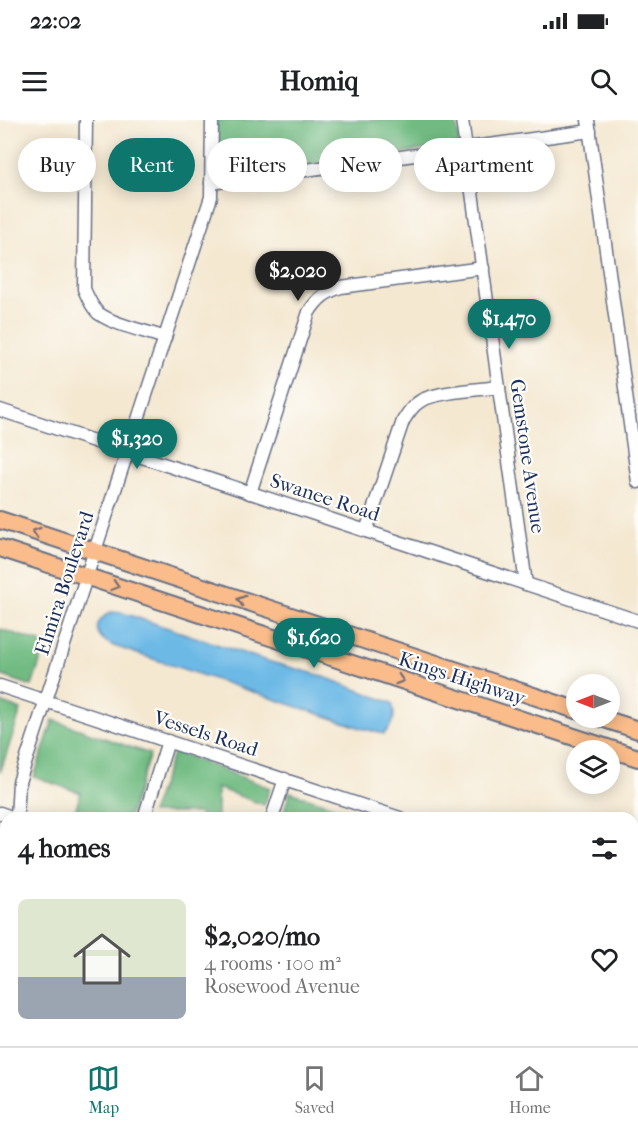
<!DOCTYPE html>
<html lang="en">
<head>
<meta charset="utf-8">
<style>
  body { margin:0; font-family:"IM FELL French Canon",serif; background:#f2f2f2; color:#202124; height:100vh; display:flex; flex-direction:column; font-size:22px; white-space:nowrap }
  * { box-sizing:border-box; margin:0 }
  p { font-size:20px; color:#757577 }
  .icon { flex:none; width:33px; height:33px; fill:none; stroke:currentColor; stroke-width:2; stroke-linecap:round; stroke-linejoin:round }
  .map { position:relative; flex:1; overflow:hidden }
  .side { position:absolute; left:0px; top:692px; width:639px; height:236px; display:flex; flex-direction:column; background:#fff; border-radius:18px 18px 0 0; box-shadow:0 3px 15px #0003 }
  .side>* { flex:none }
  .guide { position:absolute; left:18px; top:18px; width:603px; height:54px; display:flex; gap:12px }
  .needle { width:39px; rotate:270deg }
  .buttons { position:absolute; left:566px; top:554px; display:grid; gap:12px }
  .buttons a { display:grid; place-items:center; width:54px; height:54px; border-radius:50%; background:#fff; box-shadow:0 3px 15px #0003; font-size:30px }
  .price { position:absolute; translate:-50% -51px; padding:0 14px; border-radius:21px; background:#0f766e; color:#fff; font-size:20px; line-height:39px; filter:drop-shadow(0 2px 3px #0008) }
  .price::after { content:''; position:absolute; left:50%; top:36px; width:18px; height:14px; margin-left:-9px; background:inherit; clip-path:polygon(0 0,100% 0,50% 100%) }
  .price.on { background:#222; color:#fff }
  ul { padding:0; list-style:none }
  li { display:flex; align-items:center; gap:18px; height:150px; padding:0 18px }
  li span { display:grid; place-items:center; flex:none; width:168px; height:120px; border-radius:9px; color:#555 }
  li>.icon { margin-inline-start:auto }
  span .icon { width:72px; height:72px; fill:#fffc; stroke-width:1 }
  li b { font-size:26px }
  h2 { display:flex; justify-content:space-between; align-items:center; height:72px; padding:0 18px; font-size:26px }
  .chip { padding:0 21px; border-radius:27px; background:#fff; box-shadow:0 3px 15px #0003; font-size:21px; line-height:54px }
  .chip.on { background:#0f766e; color:#fff }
  .status { display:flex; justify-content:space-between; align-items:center; height:42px; padding:0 30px; background:#fff; direction:ltr }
  .status svg { height:16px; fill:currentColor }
  header { display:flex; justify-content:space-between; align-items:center; height:78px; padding:0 18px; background:#fff; font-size:27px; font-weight:700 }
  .tabs { display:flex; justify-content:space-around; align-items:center; height:84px; border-top:2px solid #e0e0e0; background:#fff; font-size:16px; color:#757577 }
  .tabs a { display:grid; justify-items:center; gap:3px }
  .tabs .on { color:#0f766e }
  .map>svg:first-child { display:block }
  .forest { fill:#71bb82; stroke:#467570; stroke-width:1.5 }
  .water { fill:#6cb9e6; stroke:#4474a2; stroke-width:1.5 }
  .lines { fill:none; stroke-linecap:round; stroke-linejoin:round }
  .minor-casing { stroke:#677086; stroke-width:15 }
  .major-casing { stroke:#677086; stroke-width:20 }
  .minor { stroke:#fff; stroke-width:12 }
  .major { stroke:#f9bc8a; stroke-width:16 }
  .oneway { stroke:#7f6e72 }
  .labels { text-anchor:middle; stroke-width:4.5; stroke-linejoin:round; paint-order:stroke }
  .street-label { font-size:20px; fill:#1b2f5e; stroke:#fdfcf7 }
</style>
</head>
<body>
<div class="status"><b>22:02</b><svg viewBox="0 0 49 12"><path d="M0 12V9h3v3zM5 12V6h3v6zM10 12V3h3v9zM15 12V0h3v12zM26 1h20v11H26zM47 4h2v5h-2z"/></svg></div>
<header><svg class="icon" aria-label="menu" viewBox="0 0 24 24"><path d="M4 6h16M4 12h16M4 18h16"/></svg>Homiq<svg class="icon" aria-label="search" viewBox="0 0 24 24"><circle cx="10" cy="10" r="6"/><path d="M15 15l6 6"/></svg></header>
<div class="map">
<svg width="638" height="926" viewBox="0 0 638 926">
  <rect width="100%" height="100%" fill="#fdfcf7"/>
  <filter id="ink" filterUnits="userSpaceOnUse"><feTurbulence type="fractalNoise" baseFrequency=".0167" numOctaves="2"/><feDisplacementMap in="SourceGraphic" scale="12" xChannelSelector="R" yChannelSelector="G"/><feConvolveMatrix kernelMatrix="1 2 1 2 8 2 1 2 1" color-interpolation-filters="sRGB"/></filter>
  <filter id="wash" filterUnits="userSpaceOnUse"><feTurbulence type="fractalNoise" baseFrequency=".008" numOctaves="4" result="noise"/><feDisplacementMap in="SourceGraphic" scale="24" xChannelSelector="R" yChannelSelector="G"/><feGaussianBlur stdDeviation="1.35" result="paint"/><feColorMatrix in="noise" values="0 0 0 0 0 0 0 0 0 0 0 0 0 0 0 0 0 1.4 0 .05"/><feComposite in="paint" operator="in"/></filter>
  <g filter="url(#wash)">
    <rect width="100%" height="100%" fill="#f4e8d1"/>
    <!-- forest -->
    <g class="forest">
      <polygon points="216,0 456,0 460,25 215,58"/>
      <polygon points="0,509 46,524 32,566 0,555"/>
      <polygon points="0,582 21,590 0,653"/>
      <polygon points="53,600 150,634 129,697 73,697 81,673 34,657"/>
      <polygon points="174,631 270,668 264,685 217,668 217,697 200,697 200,693 151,693"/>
      <polygon points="290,672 366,697 282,697"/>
      <polygon points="633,832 635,844 638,844 638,926 632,926 631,921 633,921"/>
      <polygon points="27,921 129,921 129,926 80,926 79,922"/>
      <rect x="149" y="921" width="107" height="5"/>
      <polygon points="274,921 458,921 459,926 274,926"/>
      <polygon points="479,921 576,921 576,926 480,926"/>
    </g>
    <!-- water -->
    <path class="water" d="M111,492L123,493L267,541L319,555L392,583C396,597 394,603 384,614L361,608L114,526C94,517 91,503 111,492Z"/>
  </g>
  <g filter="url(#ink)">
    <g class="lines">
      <defs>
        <g id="minor">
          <path d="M86,0L84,169C88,178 91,186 98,193C114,205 146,211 165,218"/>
          <polyline points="462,0 526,464"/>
          <polyline points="588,0 638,362"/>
          <polyline points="211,63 590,11"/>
          <polyline points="0,290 638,501"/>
          <path d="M250,373L309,192C318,178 326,172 341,167L483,148"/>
          <path d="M366,411L403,301C408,293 413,285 422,280C442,271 476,270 499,267"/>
          <polyline points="0,566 400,698"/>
          <polyline points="0,693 14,698"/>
          <polyline points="17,698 19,662 211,77 212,0"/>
          <polyline points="144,698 168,621"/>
          <polyline points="272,698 285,659"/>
          <polyline points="633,774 638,776"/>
          <polyline points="0,820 6,822"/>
          <polyline points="468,921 469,926"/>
          <polyline points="590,921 590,926"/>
          <polyline points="15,926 15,921"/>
          <polyline points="142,926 142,921"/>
          <polyline points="263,926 263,921"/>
        </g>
        <g id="major">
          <polyline points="0,400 576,590"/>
          <polyline points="0,428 638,638"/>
          <polyline points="598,597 638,610"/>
        </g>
      </defs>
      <!-- minor casing -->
      <use href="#minor" class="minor-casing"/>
      <!-- major casing -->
      <use href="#major" class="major-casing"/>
      <!-- minor -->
      <use href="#minor" class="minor"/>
      <!-- major -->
      <use href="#major" class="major"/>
    </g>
    <!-- one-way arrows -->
    <defs><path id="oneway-chevron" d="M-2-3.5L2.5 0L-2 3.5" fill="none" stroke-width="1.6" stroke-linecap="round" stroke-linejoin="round" transform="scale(1.5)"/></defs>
    <g class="oneway">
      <use href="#oneway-chevron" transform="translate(36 412) rotate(-162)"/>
      <use href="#oneway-chevron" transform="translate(115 466) rotate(18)"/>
      <use href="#oneway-chevron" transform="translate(241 480) rotate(-162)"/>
      <use href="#oneway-chevron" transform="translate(400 560) rotate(18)"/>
    </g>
  </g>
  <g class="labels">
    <!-- street labels -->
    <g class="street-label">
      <text transform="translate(528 336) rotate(82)" y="7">Gemstone Avenue</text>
      <text transform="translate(325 377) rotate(18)" y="7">Swanee Road</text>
      <text transform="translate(64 463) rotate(-72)" y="7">Elmira Boulevard</text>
      <text transform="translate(462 558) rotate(18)" y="7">Kings Highway</text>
      <text transform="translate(206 613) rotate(18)" y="7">Vessels Road</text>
    </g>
  </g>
</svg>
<div class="buttons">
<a><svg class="needle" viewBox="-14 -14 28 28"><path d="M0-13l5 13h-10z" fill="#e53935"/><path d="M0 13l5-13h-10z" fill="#757577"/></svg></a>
<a><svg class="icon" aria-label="layers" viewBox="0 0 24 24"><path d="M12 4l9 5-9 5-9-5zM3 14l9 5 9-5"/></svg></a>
</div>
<b class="price on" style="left:298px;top:182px">$2,020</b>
<b class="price" style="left:509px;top:230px">$1,470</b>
<b class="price" style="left:137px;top:350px">$1,320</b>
<b class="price" style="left:314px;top:549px">$1,620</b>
<div class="guide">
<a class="chip">Buy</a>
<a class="chip on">Rent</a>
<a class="chip">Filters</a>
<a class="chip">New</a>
<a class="chip">Apartment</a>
</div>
<section class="side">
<h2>4 homes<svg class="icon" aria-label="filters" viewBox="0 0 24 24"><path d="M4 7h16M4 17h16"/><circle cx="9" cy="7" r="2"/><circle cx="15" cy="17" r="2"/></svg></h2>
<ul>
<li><span style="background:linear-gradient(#dfe7d0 65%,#9aa5b1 0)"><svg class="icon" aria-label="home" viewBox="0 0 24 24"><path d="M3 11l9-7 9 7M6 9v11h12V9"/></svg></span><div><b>$2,020/mo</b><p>4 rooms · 100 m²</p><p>Rosewood Avenue</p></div><svg class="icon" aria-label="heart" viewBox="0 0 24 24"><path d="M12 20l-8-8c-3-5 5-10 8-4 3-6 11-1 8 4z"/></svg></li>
</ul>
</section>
</div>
<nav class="tabs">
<a class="on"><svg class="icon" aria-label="map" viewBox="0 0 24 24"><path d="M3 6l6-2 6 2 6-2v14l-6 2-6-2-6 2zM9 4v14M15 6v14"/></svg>Map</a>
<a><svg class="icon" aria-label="saved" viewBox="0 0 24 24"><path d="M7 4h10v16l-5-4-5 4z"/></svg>Saved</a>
<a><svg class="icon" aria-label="home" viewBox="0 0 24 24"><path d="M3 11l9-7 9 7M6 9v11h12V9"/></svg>Home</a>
</nav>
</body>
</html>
